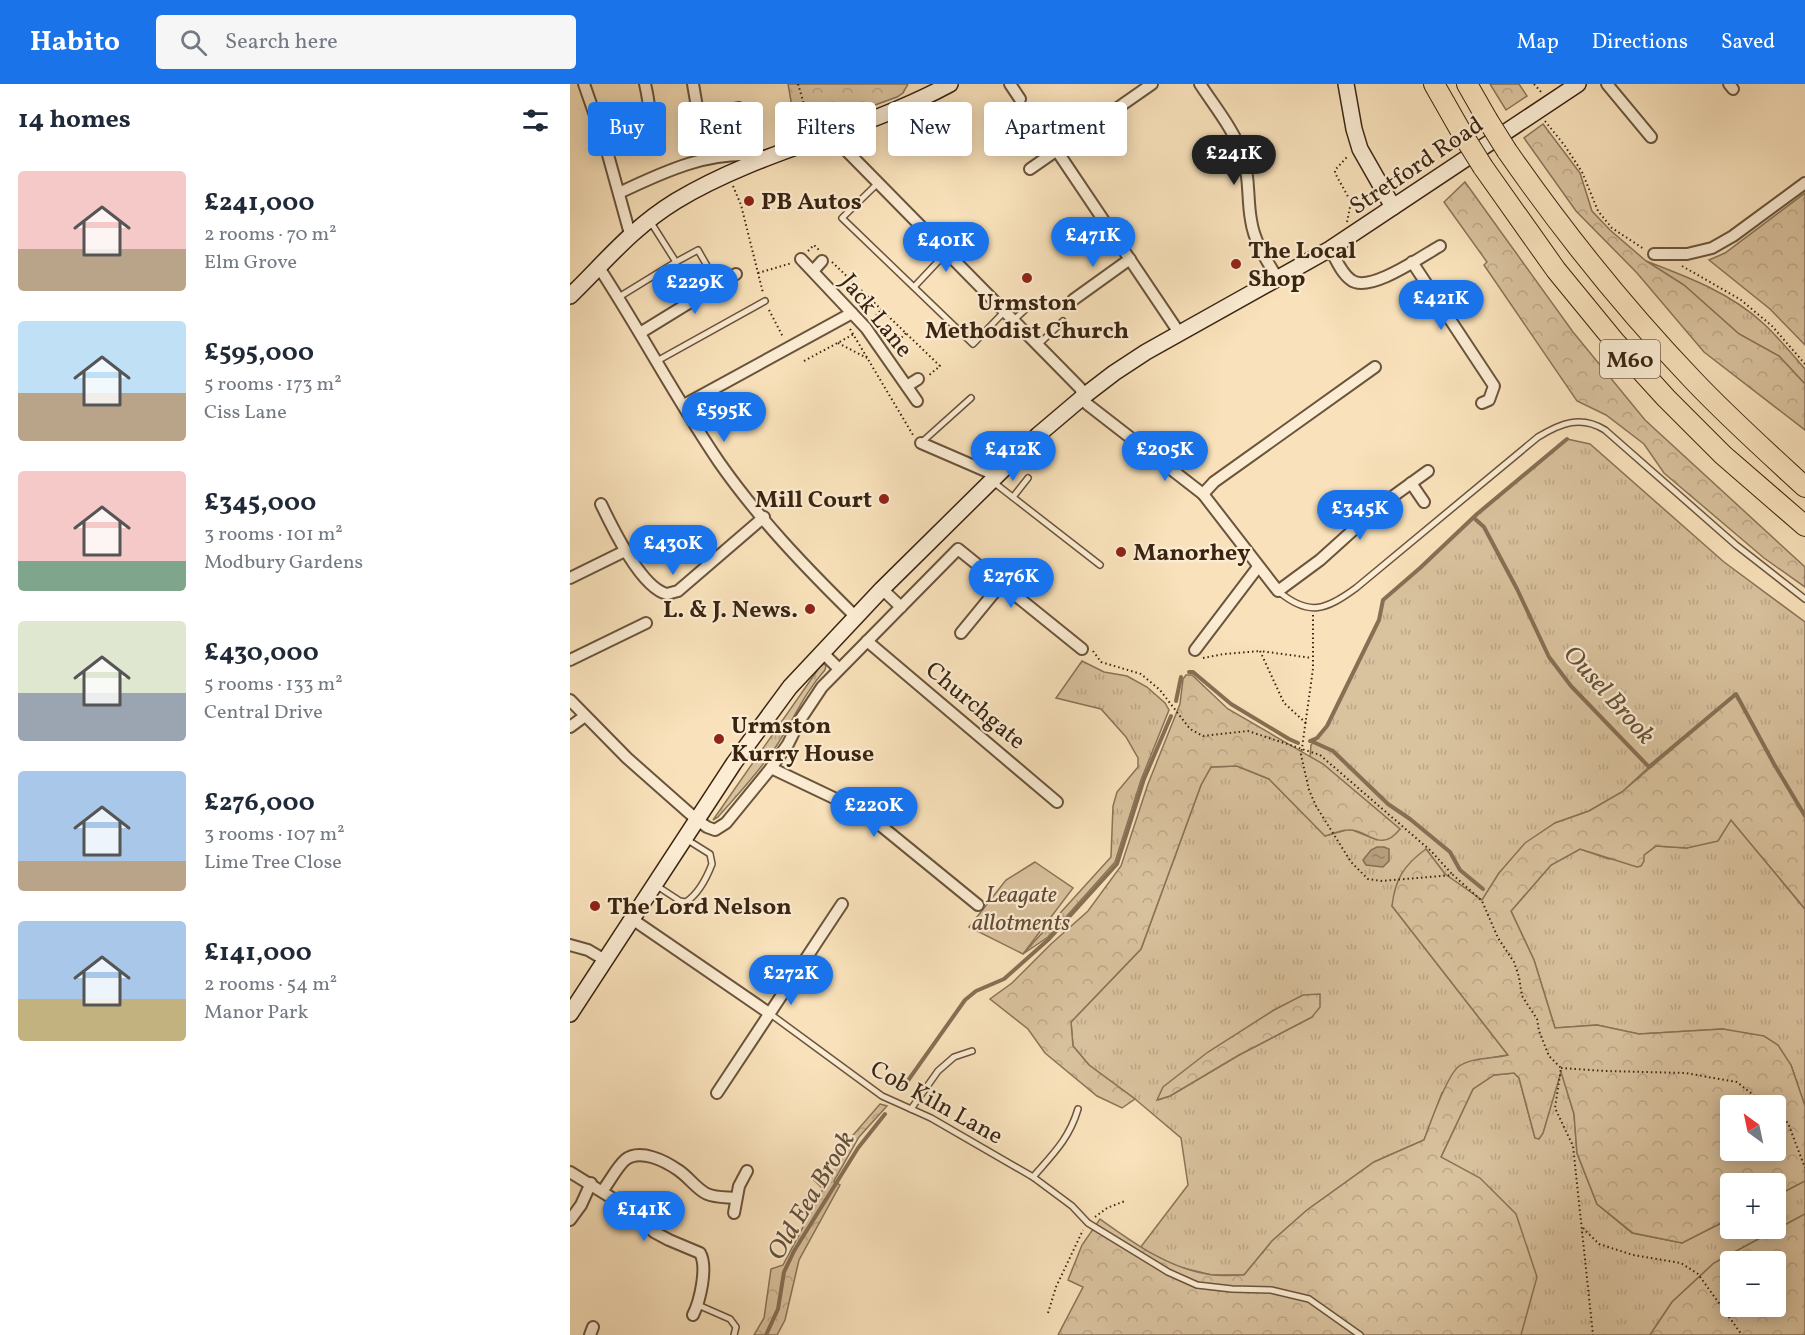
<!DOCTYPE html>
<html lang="en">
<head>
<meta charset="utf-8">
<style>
  body { margin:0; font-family:Vollkorn,serif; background:#f6f6f7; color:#1f2937; height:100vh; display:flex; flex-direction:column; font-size:22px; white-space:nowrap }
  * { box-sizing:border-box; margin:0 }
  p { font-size:20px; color:#747a83 }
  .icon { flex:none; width:33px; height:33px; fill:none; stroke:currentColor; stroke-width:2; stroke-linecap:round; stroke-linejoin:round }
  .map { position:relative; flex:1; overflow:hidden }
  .panel { display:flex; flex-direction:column; background:#fff; width:570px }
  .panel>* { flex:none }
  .top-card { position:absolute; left:18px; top:18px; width:570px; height:54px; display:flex; gap:12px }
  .needle { width:39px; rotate:327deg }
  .fabs { position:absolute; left:1150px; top:1011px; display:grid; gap:12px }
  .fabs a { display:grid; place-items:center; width:66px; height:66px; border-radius:6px; background:#fff; box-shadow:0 3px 15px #0003; font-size:30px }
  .price { position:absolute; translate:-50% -51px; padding:0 14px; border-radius:21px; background:#1a73e8; color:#fff; font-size:20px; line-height:39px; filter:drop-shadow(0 2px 3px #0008) }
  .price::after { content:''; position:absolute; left:50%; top:36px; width:18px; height:14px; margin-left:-9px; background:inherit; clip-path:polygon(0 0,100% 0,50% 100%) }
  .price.on { background:#222; color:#fff }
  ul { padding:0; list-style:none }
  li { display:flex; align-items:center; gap:18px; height:150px; padding:0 18px }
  li span { display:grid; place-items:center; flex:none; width:168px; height:120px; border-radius:6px; color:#555 }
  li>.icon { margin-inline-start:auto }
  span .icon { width:72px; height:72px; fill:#fffc; stroke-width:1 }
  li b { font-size:26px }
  h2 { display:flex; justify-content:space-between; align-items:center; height:72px; padding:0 18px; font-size:26px }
  .chip { padding:0 21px; border-radius:6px; background:#fff; box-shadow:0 3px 15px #0003; font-size:21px; line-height:54px }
  .chip.on { background:#1a73e8; color:#fff }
  header { display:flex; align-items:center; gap:36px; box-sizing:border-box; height:84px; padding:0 30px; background:#1a73e8; color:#fff }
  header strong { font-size:28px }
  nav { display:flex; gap:33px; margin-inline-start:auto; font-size:21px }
  .search { width:420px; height:54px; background:#f6f6f7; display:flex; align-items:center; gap:15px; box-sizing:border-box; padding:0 21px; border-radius:6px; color:#747a83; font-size:22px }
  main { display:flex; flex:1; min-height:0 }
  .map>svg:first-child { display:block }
  .grass { fill:url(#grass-tufts); stroke:#8a7358; stroke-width:1.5; fill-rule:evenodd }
  .forest { fill:url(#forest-crowns); stroke:#8a7358; stroke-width:1.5; fill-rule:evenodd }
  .garden { fill:#d9c29e; stroke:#8a7358; stroke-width:1.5 }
  .water { fill:url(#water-ripples); stroke:#866f54; stroke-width:1.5 }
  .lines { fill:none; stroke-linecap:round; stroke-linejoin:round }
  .stream { stroke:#866f54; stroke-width:4 }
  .lane-casing { stroke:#6a543c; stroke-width:8 }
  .street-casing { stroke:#6a543c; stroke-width:14 }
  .secondary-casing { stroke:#3a2411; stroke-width:18 }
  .highway-casing { stroke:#3a2411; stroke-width:22 }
  .path { stroke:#3a2411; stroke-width:2; stroke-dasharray:1.5 3; stroke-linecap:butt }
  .lane { stroke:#fbecd3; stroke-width:5 }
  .street { stroke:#fbecd3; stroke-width:10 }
  .secondary { stroke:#fbecd3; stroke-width:15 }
  .highway { stroke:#f9e2bb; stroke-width:20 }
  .highway-bridge-casing { stroke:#3a2411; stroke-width:22; stroke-linecap:butt }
  .highway-bridge { stroke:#f9e2bb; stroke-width:20 }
  .poi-dot { fill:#8f2418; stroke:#fbecd3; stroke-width:2 }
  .labels { text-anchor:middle; stroke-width:4.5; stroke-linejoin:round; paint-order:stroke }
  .shield { fill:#fbecd3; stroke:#74604b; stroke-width:1.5 }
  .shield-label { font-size:22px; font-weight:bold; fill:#3a2411 }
  .street-label { font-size:24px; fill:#3a2411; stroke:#fbecd3 }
  .poi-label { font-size:24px; font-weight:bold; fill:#3a2411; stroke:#fbecd3; text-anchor:start }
  .park-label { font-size:24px; font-style:italic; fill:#624c34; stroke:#fbecd3 }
  .water-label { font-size:26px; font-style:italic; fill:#665038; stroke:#fbecd3 }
</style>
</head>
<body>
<header>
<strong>Habito</strong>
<div class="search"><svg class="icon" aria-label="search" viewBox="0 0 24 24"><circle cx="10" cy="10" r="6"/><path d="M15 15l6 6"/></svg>Search here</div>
<nav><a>Map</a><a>Directions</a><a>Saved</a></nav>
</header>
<main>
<section class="panel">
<h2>14 homes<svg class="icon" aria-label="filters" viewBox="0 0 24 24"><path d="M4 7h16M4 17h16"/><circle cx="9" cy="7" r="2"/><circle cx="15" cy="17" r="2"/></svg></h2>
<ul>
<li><span style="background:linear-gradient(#f6c9c9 65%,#b9a48a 0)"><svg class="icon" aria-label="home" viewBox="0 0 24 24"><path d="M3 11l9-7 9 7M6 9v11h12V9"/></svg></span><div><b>£241,000</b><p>2 rooms · 70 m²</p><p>Elm Grove</p></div></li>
<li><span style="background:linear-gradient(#bfe0f5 60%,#b9a48a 0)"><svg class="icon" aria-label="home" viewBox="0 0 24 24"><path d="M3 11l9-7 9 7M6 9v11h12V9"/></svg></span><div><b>£595,000</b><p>5 rooms · 173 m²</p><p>Ciss Lane</p></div></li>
<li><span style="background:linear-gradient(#f6c9c9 75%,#7fa58c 0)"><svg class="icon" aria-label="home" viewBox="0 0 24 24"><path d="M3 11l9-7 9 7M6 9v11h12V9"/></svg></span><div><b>£345,000</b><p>3 rooms · 101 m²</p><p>Modbury Gardens</p></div></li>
<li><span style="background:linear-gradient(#dfe7d0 60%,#9aa5b1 0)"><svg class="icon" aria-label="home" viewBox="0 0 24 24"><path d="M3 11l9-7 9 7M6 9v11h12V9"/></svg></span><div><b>£430,000</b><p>5 rooms · 133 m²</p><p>Central Drive</p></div></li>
<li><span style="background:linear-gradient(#a9c7e8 75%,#b9a48a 0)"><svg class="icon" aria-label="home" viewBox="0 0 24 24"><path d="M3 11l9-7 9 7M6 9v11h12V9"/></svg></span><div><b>£276,000</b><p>3 rooms · 107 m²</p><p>Lime Tree Close</p></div></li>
<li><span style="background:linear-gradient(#a9c7e8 65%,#c2b280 0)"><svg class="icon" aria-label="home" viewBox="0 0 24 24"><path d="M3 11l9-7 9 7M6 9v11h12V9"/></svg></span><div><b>£141,000</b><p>2 rooms · 54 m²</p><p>Manor Park</p></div></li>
</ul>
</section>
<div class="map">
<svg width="1235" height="1251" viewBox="0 0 1235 1251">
  <defs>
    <pattern id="grass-tufts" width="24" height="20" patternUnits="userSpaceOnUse" patternTransform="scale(1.5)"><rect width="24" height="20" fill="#d9c29e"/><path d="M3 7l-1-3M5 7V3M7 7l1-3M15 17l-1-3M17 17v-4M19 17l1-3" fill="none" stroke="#bba787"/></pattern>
    <pattern id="forest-crowns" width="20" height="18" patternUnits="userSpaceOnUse" patternTransform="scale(1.5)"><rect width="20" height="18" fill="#d9c29e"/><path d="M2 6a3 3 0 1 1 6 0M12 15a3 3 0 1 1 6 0" fill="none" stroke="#bba787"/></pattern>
    <pattern id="water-ripples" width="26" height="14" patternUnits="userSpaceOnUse" patternTransform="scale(1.5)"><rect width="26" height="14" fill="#b8a181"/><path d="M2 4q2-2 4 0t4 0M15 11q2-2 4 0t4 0" fill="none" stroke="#978368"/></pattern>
  </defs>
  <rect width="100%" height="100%" fill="#f9e2bb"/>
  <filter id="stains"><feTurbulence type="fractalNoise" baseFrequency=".00333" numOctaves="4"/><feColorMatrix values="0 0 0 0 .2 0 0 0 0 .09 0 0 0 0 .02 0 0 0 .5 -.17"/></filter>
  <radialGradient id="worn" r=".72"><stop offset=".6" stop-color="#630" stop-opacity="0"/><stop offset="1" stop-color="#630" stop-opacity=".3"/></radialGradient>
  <!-- grass -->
  <g class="grass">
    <path d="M1076,177C1118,193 1161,209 1194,240C1209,254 1222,270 1235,285V300L1209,272L1169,250L1114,201Z"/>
    <path d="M997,355L1020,360L1154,478L1235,538V732L1204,680L1079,683L1052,708L1019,727L985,739L929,789L912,817L875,790L856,765L822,822L938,971L908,976L872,1009L854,1056L804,1078L737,1126L702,1157L674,1191H642L605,1182L570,1164L618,1101L611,1054L565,1015L519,981L503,962L501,938L571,865L631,701L641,683L667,682L699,695L755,752L780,745L807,756L830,745L753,680L740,673L741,661L757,642L809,536L813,516L850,484L907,430ZM704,926L742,933L669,971L600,1012L588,1016L672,947Z"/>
    <polygon points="512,577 534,588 557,592 577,603 595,619 599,626 571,696 545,778 478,853 453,870 541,773 543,722 547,708 568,683 568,674 556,653 531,625 486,614"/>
    <path d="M254,580L256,582L255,586C234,609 224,635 207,661C190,687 169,709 148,733L143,736L249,584Z"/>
    <polygon points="1161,736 1235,825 1235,1022 1221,981 1153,945 1069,950 1027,941 985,944 964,876 941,827 981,781 1010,765 1039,775 1074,771 1086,762 1117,764"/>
    <polygon points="991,986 1004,1030 1007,1069 1027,1120 1062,1149 1112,1159 1161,1134 1161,1144 1206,1144 1206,1112 1235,1097 1235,1130 1144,1179 1102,1218 1080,1251 950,1251 871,1073 903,1005 924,991 944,989 949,994 965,1054 969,1055 973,1049"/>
  </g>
  <!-- forest -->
  <g class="forest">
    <polygon points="218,0 338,0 333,9 327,13 225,50 219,25 222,23"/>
    <polygon points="920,0 949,0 957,12 936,26"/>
    <polygon points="973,40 1010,89 1022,127 1040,146 1076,177 1114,201 1169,250 1209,272 1235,300 1235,346 1134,268 1067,189 1006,127 954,54"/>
    <polygon points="895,98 1003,248 1075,336 1235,483 1235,503 1194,474 1094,389 1074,360 1036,331 1007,317 914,181 917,178 874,118"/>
    <polygon points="1235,109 1235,261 1200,225 1139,176 1155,169"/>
    <path d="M616,591H622L658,625L753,680L830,745C810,771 797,744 778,746C771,746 762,750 755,752L699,695L667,682L641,683L631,701L571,865L501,938L503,962L519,981L565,1015L552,1024L527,1012L475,969L458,945L420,915L442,899L481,860L518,827L551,782L578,700L610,620L613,595Z"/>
    <path d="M1166,610L1204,680L1235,732V825L1161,736L1148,757L1117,764L1086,762L1074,771V777L1071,782L1067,783L1010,765L981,781L941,827L964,876L985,944L1027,941L1069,950L1153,945L1194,952L1208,961L1221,981L1235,1022V1097L1206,1112V1100H1161V1134L1112,1159L1063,1149L1027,1120L1007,1069L1004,1030L991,988L973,1049L969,1055L965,1054L949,994L944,989L924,991L903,1005L871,1073L910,1094L946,1130L967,1193L951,1251H488L513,1203L498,1196L512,1161L530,1135C565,1160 599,1185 642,1191C652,1192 664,1191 674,1191L702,1157L737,1126L804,1078L854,1056C860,1040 876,993 888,983C901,973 923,975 938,971L822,822C825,795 834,781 856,765L875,790L912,816L929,789L955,759L985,739L1019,727L1052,708ZM1161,1022H1206V1066H1161Z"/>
    <polygon points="750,910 750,923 742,933 669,971 600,1012 587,1016 593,1003 638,968 704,926 733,911"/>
    <polygon points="310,1020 317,1022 289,1053 264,1097 270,1101 229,1176 215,1236 207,1251 184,1251 194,1234 201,1185 213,1181 253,1105 244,1096"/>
    <path d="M1235,1130V1251H1080L1102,1218L1144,1179ZM1161,1178H1206V1222H1161Z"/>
  </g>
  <!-- garden -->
  <polygon class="garden" points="465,778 503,804 453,870 399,843 436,796"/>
  <!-- water -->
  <polygon class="water" points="807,763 814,763 819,765 819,777 813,783 796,781 793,776 801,766"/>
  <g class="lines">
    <!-- stream -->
    <g class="stream">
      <polyline points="904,434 914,443 947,505 979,573 1001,602 1079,683 1166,610 1204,680 1235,732"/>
      <polyline points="619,588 623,588 661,620 719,655 728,659"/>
      <polyline points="606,617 611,593"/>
      <polyline points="740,657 747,654 757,642 809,536 813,516 850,484 907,430 997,355"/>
      <polyline points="741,657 763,667 818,720 840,735 880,768 890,786 913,805"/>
      <polyline points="332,1005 395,916 406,907 434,895 479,855 547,780 574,695 601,632"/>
      <polyline points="196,1251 208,1225 214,1188 224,1167 288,1064 315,1030"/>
    </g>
    <defs>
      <g id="lane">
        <polyline points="128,29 169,21"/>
        <polyline points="308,99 272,134 403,260 434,228"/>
        <polyline points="80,137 106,178 128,166 148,201"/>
        <polyline points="344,203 376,169"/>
        <polyline points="49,213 106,178"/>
        <polyline points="444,236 459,222"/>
        <polyline points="468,261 493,237"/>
        <polyline points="87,277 195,217"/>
        <polyline points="352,358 401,314"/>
        <polyline points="422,397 530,481"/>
        <polyline points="443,413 458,394"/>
        <path d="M708,507C739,533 756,526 786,504L968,353C991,339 1011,331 1035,346L1166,461L1235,515"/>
        <path d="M87,802L110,817L116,818C128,810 137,793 142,780L140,770L116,755"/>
        <polyline points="199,929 312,1012 361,1034 463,1093 502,1122 518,1139 598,1188 627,1201 662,1205 701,1206 739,1215 790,1251"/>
        <polyline points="341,1025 368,987 384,973 402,967"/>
        <path d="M463,1093C483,1070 499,1055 508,1025"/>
        <polyline points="128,1221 160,1235 166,1243 164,1251"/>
      </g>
      <g id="street">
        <polyline points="14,0 35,60 60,150"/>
        <polyline points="123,0 136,75"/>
        <polyline points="440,0 450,15"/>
        <path d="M630,0C645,23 664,46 673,72C680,93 677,115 681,136C684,158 697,177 708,195"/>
        <polyline points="1037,0 1081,53"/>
        <polyline points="1159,0 1163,5"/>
        <polyline points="260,50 510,304 517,320 633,410 708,507 750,476 811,421 858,387"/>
        <path d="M35,60C77,45 86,48 75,0"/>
        <polyline points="487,67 610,250"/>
        <polyline points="460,85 582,0"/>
        <path d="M49,109C95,87 144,64 196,73"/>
        <path d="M760,165C766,175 771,189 781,196C799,210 852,172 870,162"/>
        <polyline points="1084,170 1117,170 1142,164 1163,152 1235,99"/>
        <polyline points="231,175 296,244 347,317"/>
        <polyline points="842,178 924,302 919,316 912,319"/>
        <path d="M28,182C70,246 106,315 149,378C188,434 237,485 286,533"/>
        <polyline points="243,187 252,177"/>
        <polyline points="503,216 560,175"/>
        <polyline points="70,249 166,190"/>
        <polyline points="337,302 348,295"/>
        <polyline points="114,321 282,229"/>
        <polyline points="351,359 425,391"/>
        <polyline points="841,399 854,418"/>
        <polyline points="633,410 644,398 805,283"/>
        <path d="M31,420C42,443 71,504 97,510L108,507L194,433"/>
        <polyline points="0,494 55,467"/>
        <polyline points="312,505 331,523"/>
        <polyline points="391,549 432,499"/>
        <polyline points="297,557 487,718"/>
        <polyline points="625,566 688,483"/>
        <polyline points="252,568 269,585"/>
        <polyline points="0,576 76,539"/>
        <polyline points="0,616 57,674 126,735 137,743 145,746 156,739 201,684 218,660 230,636 252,603 388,465 512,565"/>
        <polyline points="0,643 15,632"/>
        <polyline points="201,684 287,725 310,741 408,821"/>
        <polyline points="62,835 199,929"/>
        <polyline points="0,861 18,866 35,876"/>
        <polyline points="147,1009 272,820"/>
        <path d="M0,1088L50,1119L84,1148L99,1156L130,1169C138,1183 130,1217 123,1231"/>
        <path d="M33,1106C40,1097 47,1083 55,1076C70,1064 95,1077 108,1086C119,1093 126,1105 137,1110C146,1114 157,1113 166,1114"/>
        <polyline points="164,1129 169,1102 177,1087"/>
        <polyline points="0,1136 11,1121 21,1099"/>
        <polyline points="20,1251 23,1243"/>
      </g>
      <g id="secondary">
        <polyline points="776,0 784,45 790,65 823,123"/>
        <path d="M0,212C36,177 62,144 106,117C192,65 292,48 380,0"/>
        <polyline points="0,930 164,679 220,603 312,505 468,351 514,312 544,289 576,268 760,165 1008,0"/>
      </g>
      <g id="highway">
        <polyline points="864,0 893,51"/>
        <polyline points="897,0 917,35"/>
        <path d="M937,67C992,146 1056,226 1123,296C1158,333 1197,368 1235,403"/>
        <polyline points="913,83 986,186 1045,258 1096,314 1153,371 1235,442"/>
      </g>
    </defs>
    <!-- lane casing -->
    <use href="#lane" class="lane-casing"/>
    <!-- street casing -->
    <use href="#street" class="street-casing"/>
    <!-- secondary casing -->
    <use href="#secondary" class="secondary-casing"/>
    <!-- highway casing -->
    <use href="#highway" class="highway-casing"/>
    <!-- path -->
    <g class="path">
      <polyline points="228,0 241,44"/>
      <polyline points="964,0 971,8"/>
      <polyline points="975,37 995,62 1012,88 1028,127 1042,144 1074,165"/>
      <polyline points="163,102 171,121 193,209"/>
      <polyline points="777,138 781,118 765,89 765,86 778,72"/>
      <polyline points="238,167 244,161 249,166"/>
      <polyline points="262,178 370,282 358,292"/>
      <polyline points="1112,182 1171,216 1202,242 1235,280"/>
      <polyline points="188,189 222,179"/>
      <polyline points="199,226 213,253"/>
      <polyline points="303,235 311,226"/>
      <polyline points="280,245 343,351"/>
      <polyline points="268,259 297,274"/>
      <polyline points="322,263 336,249"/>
      <polyline points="234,277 284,250"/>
      <polyline points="743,531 743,585 731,671 739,706 746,722 781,778 798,795 812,797 883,791 912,817 928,854 944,878 949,893 952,912 967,935 969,947 979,972 991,984 985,1024 1003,1062 1023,1251"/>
      <polyline points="523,567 531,578 571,590 590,606 620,645 633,652 678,647 750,671 861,767 882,790"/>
      <polyline points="633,574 654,570 690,567"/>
      <polyline points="736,639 714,619 690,567 742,574"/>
      <polyline points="991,984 1035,987 1115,989 1167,998 1197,1022"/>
      <polyline points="1206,1029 1218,1039 1235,1084"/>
      <polyline points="525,1133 537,1124 555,1117"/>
      <polyline points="1013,1144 1029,1160 1063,1171 1111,1179 1128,1190 1172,1251"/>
      <polyline points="478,1229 486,1203 513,1146"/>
    </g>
    <!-- lane -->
    <use href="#lane" class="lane"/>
    <!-- street -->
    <use href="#street" class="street"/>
    <!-- secondary -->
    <use href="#secondary" class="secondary"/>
    <!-- highway -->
    <use href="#highway" class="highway"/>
    <defs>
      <g id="highway-bridge">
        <polyline points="917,35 937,67"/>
        <polyline points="893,51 913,83"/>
      </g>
    </defs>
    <!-- highway-bridge casing -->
    <use href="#highway-bridge" class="highway-bridge-casing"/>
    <!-- highway-bridge -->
    <use href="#highway-bridge" class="highway-bridge"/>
  </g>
  <!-- markers -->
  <g class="poi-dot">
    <circle cx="179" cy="117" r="6"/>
    <circle cx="666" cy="180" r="6"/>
    <circle cx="457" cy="194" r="6"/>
    <circle cx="314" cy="415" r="6"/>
    <circle cx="551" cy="468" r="6"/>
    <circle cx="240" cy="525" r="6"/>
    <circle cx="149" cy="655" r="6"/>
    <circle cx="25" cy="822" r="6"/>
  </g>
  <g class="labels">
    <!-- shield labels -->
    <rect class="shield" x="1030" y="256" width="60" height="38" rx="4.5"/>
    <g class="shield-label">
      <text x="1060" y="283">M60</text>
    </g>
    <!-- street labels -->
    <g class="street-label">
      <text transform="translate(846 81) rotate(-34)" y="8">Stretford Road</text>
      <text transform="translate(307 231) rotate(51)" y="8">Jack Lane</text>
      <text transform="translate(406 621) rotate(40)" y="8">Churchgate</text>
      <text transform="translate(367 1018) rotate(29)" y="8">Cob Kiln Lane</text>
    </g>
    <!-- poi labels -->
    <g class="poi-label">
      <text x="191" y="125">PB Autos</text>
      <text x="678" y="174">The Local<tspan x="678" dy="28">Shop</tspan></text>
      <text x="457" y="226" text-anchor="middle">Urmston<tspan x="457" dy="28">Methodist Church</tspan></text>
      <text x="302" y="423" text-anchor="end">Mill Court</text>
      <text x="563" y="476">Manorhey</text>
      <text x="228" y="533" text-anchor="end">L. &amp; J. News.</text>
      <text x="161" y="649">Urmston<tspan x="161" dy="28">Kurry House</tspan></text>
      <text x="37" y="830">The Lord Nelson</text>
    </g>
    <!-- park labels -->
    <g class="park-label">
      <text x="451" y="818">Leagate<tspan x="451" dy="28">allotments</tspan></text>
    </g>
    <!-- water labels -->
    <g class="water-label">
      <text transform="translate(1040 610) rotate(48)" y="9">Ousel Brook</text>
      <text transform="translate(240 1111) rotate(-59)" y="9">Old Eea Brook</text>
    </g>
  </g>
  <rect width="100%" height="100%" filter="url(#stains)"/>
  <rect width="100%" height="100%" fill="url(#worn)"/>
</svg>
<div class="fabs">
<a><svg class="needle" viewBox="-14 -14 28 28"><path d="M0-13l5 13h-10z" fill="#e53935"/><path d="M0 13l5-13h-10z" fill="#747a83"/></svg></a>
<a>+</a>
<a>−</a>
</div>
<b class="price on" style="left:664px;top:102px">£241K</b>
<b class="price" style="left:523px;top:184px">£471K</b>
<b class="price" style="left:376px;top:189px">£401K</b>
<b class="price" style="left:125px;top:231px">£229K</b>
<b class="price" style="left:871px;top:247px">£421K</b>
<b class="price" style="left:154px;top:359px">£595K</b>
<b class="price" style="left:443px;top:398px">£412K</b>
<b class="price" style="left:595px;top:398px">£205K</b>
<b class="price" style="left:790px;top:457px">£345K</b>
<b class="price" style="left:103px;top:492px">£430K</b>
<b class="price" style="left:441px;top:525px">£276K</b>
<b class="price" style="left:304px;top:754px">£220K</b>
<b class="price" style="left:221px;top:922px">£272K</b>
<b class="price" style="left:74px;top:1158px">£141K</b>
<div class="top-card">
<a class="chip on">Buy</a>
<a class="chip">Rent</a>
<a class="chip">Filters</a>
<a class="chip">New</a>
<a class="chip">Apartment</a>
</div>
</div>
</main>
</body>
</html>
